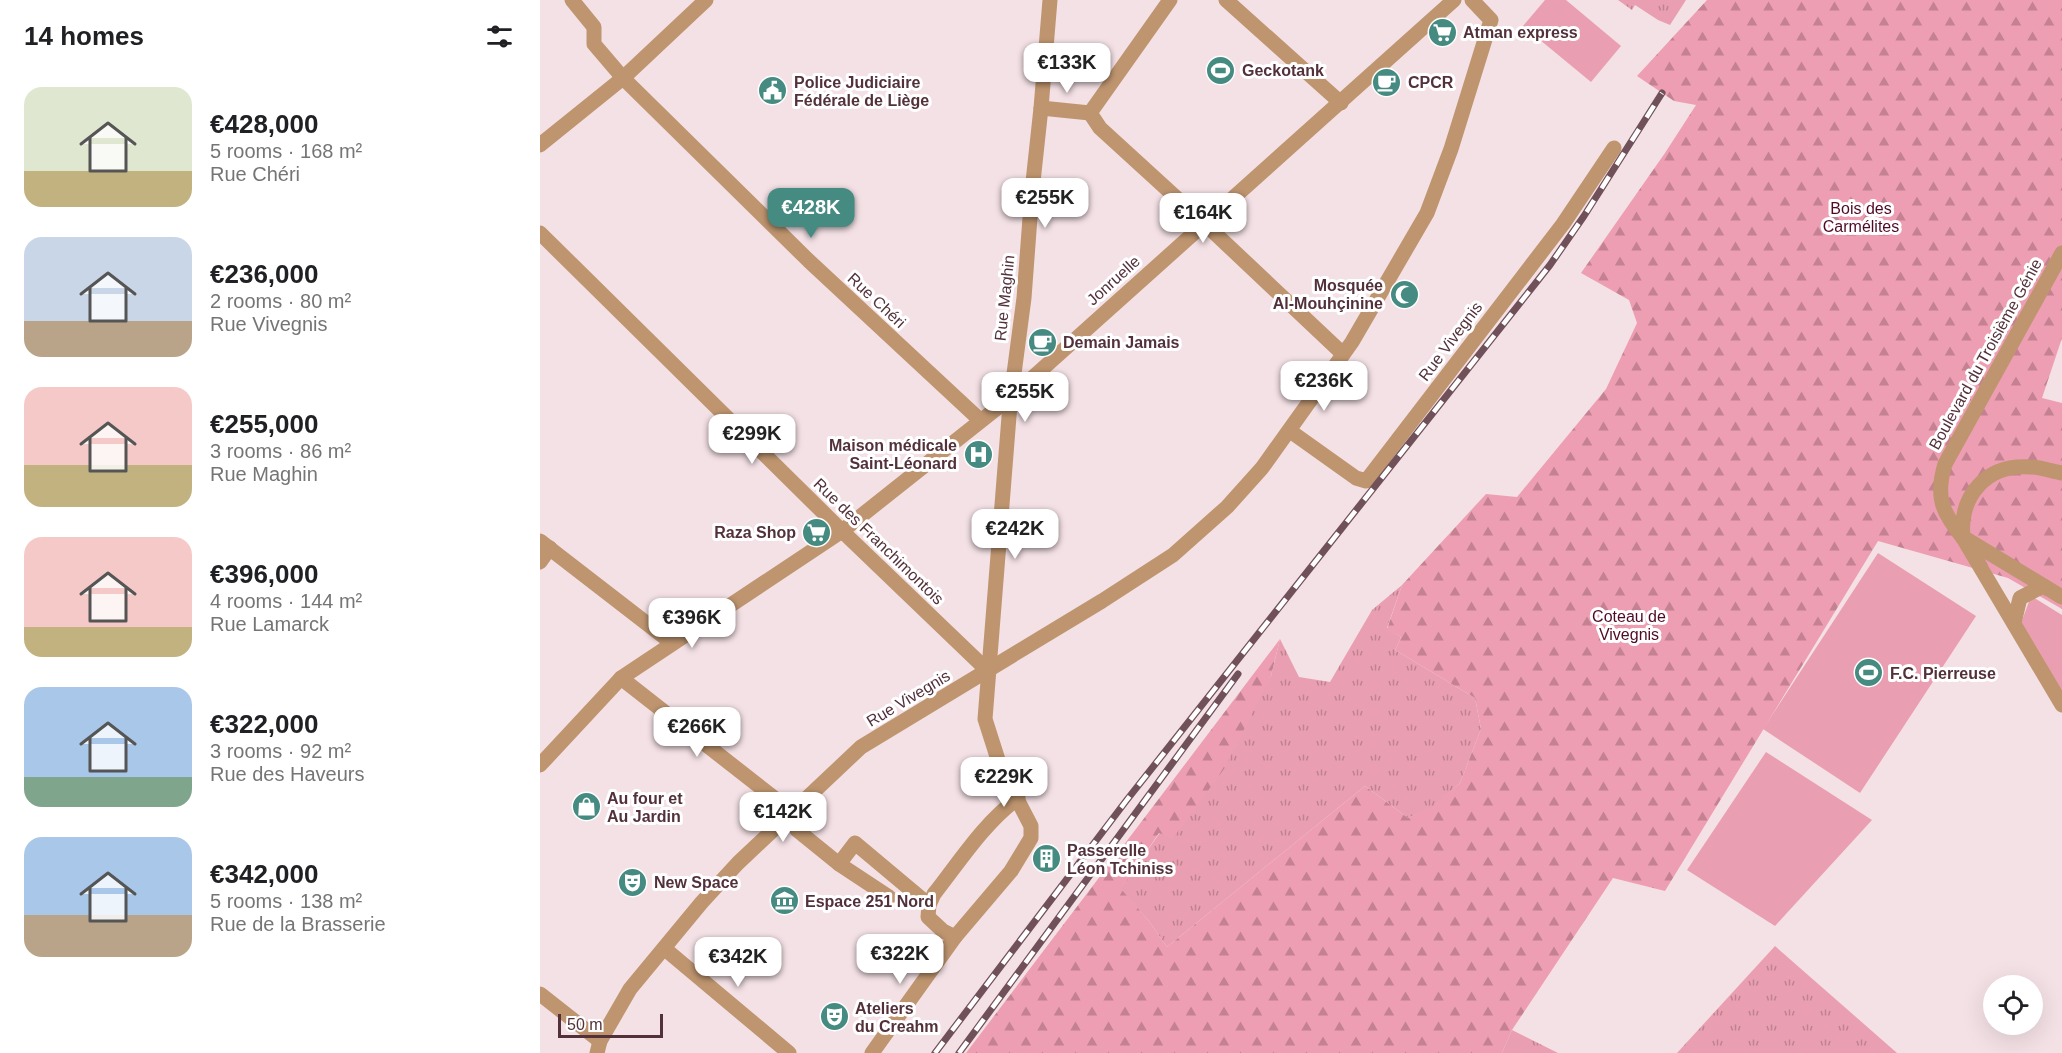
<!DOCTYPE html>
<html lang="en">
<head>
<meta charset="utf-8">
<style>
  body { margin:0; font-family:Arial,sans-serif; background:#f6f6f6; color:#202124; height:100vh; display:flex; flex-direction:column; font-size:22px; white-space:nowrap }
  * { box-sizing:border-box; margin:0 }
  p { font-size:20px; color:#757577 }
  .icon { flex:none; width:33px; height:33px; fill:none; stroke:currentColor; stroke-width:2; stroke-linecap:round; stroke-linejoin:round }
  .map { position:relative; flex:1; overflow:hidden }
  .panel { display:flex; flex-direction:column; background:#fff; width:540px }
  .panel>* { flex:none }
  .controls { position:absolute; left:1443px; top:975px; display:grid; gap:12px }
  .controls a { display:grid; place-items:center; width:60px; height:60px; border-radius:50%; background:#fff; box-shadow:0 6px 24px #0002; font-size:30px }
  .scale { position:absolute; left:18px; bottom:15px; width:105px; box-sizing:border-box; padding-left:6px; border:3px solid #53313a; border-top:0; font-size:16px; line-height:21px; white-space:nowrap; color:#53313a; -webkit-text-stroke:4px #fff; paint-order:stroke }
  .price { position:absolute; translate:-50% -51px; padding:0 14px; border-radius:12px; background:#fff; color:#222; font-size:20px; line-height:39px; filter:drop-shadow(0 2px 3px #0008) }
  .price::after { content:''; position:absolute; left:50%; top:36px; width:18px; height:14px; margin-left:-9px; background:inherit; clip-path:polygon(0 0,100% 0,50% 100%) }
  .price.active { background:#468b81; color:#fff }
  ul { padding:0; list-style:none }
  li { display:flex; align-items:center; gap:18px; height:150px; padding:0 24px }
  li span { display:grid; place-items:center; flex:none; width:168px; height:120px; border-radius:18px; color:#555 }
  li>.icon { margin-inline-start:auto }
  span .icon { width:72px; height:72px; fill:#fffc; stroke-width:1 }
  li b { font-size:26px }
  h2 { display:flex; justify-content:space-between; align-items:center; height:72px; padding:0 24px; font-size:26px }
  main { display:flex; flex:1; min-height:0 }
  .map>svg:first-child { display:block }
  .grass { fill:url(#grass-tufts) }
  .forest { fill:url(#forest-firs) }
  .park { fill:#e99fb1 }
  .lines { fill:none; stroke-linecap:round; stroke-linejoin:round }
  .minor { stroke:#be956f; stroke-width:15 }
  .rail-casing { stroke:#705059; stroke-width:7 }
  .rail { stroke:#fff; stroke-width:4.5; stroke-dasharray:14; stroke-linecap:butt }
  .labels { text-anchor:middle; stroke-width:6; stroke-linejoin:round; paint-order:stroke }
  .poi-label { font-size:16px; font-weight:bold; fill:#53313a; stroke:#fff; text-anchor:start }
  .park-label { font-size:16px; fill:#500925; stroke:#fff }
  .street-label { font-size:16px; fill:#53313a; stroke:#fff }
</style>
</head>
<body>
<main>
<section class="panel">
<h2>14 homes<svg class="icon" aria-label="filters" viewBox="0 0 24 24"><path d="M4 7h16M4 17h16"/><circle cx="9" cy="7" r="2"/><circle cx="15" cy="17" r="2"/></svg></h2>
<ul>
<li><span style="background:linear-gradient(#dfe7d0 70%,#c2b280 0)"><svg class="icon" aria-label="home" viewBox="0 0 24 24"><path d="M3 11l9-7 9 7M6 9v11h12V9"/></svg></span><div><b>€428,000</b><p>5 rooms · 168 m²</p><p>Rue Chéri</p></div></li>
<li><span style="background:linear-gradient(#c9d6e8 70%,#b9a48a 0)"><svg class="icon" aria-label="home" viewBox="0 0 24 24"><path d="M3 11l9-7 9 7M6 9v11h12V9"/></svg></span><div><b>€236,000</b><p>2 rooms · 80 m²</p><p>Rue Vivegnis</p></div></li>
<li><span style="background:linear-gradient(#f6c9c9 65%,#c2b280 0)"><svg class="icon" aria-label="home" viewBox="0 0 24 24"><path d="M3 11l9-7 9 7M6 9v11h12V9"/></svg></span><div><b>€255,000</b><p>3 rooms · 86 m²</p><p>Rue Maghin</p></div></li>
<li><span style="background:linear-gradient(#f6c9c9 75%,#c2b280 0)"><svg class="icon" aria-label="home" viewBox="0 0 24 24"><path d="M3 11l9-7 9 7M6 9v11h12V9"/></svg></span><div><b>€396,000</b><p>4 rooms · 144 m²</p><p>Rue Lamarck</p></div></li>
<li><span style="background:linear-gradient(#a9c7e8 75%,#7fa58c 0)"><svg class="icon" aria-label="home" viewBox="0 0 24 24"><path d="M3 11l9-7 9 7M6 9v11h12V9"/></svg></span><div><b>€322,000</b><p>3 rooms · 92 m²</p><p>Rue des Haveurs</p></div></li>
<li><span style="background:linear-gradient(#a9c7e8 65%,#b9a48a 0)"><svg class="icon" aria-label="home" viewBox="0 0 24 24"><path d="M3 11l9-7 9 7M6 9v11h12V9"/></svg></span><div><b>€342,000</b><p>5 rooms · 138 m²</p><p>Rue de la Brasserie</p></div></li>
</ul>
</section>
<div class="map">
<svg width="1522" height="1053" viewBox="0 0 1522 1053">
  <defs>
    <pattern id="grass-tufts" width="24" height="20" patternUnits="userSpaceOnUse" patternTransform="scale(1.5)"><rect width="24" height="20" fill="#e99fb1"/><path d="M3 7l-1-3M5 7V3M7 7l1-3M15 17l-1-3M17 17v-4M19 17l1-3" fill="none" stroke="#bf8291"/></pattern>
    <pattern id="forest-firs" width="22" height="20" patternUnits="userSpaceOnUse" patternTransform="scale(1.5)"><rect width="22" height="20" fill="#ee9eb2"/><path d="M5 1l3.5 6h-7zM16 11l3.5 6h-7z" fill="#c38192"/></pattern>
  </defs>
  <rect width="100%" height="100%" fill="#f4e1e5"/>
  <!-- grass -->
  <g class="grass">
    <polygon points="1078,0 1146,0 1130,25 1118,20 1095,5 1092,10"/>
    <polygon points="862,585 847,628 861,637 855,650 935,698 941,729 920,783 893,807 868,818 825,786 627,947 609,921 580,889 731,676 740,639 759,677 790,682 832,610"/>
    <polygon points="1235,946 1357,1053 1137,1053"/>
    <polygon points="972,1030 1018,1053 962,1053"/>
  </g>
  <!-- forest -->
  <polygon class="forest" points="1167,0 1522,0 1522,338 1502,398 1522,403 1522,609 1468,578 1338,541 1125,891 1073,878 972,1030 962,1053 426,1053 740,639 731,676 684,769 633,838 619,833 581,889 609,921 627,947 825,786 868,818 893,806 920,783 941,729 935,698 855,650 861,637 847,629 862,585 946,494 977,497 1066,389 1097,323 1089,300 1041,273 1125,153 1156,105 1134,101 1097,76"/>
  <!-- park -->
  <g class="park">
    <polygon points="1005,0 1026,0 1081,46 1051,82 983,26"/>
    <polygon points="1338,553 1436,616 1320,793 1223,729"/>
    <polygon points="1491,596 1522,615 1522,691 1480,626"/>
    <polygon points="1226,752 1332,820 1235,926 1147,870"/>
  </g>
  <g class="lines">
    <!-- minor -->
    <g class="minor">
      <polyline points="32,0 54,27 54,44 83,78 269,261 440,420"/>
      <polyline points="686,0 801,103"/>
      <polyline points="501,108 550,113"/>
      <polyline points="550,113 560,128 664,223 803,354"/>
      <polyline points="550,113 630,0"/>
      <polyline points="0,145 83,78 166,0"/>
      <polyline points="0,233 302,531 448,671"/>
      <path d="M1522,253L1405,464C1395,497 1402,512 1423,538L1522,705"/>
      <polyline points="750,431 816,478 826,481 1023,224 1074,148"/>
      <path d="M1423,538C1419,496 1446,464 1490,467C1500,467 1511,471 1522,473"/>
      <polyline points="1426,539 1522,597"/>
      <polyline points="0,541 132,643"/>
      <polyline points="0,562 10,548"/>
      <polyline points="1474,623 1480,598 1503,586"/>
      <polyline points="81,678 252,812"/>
      <polyline points="0,765 81,678 302,531 471,397 914,0"/>
      <polyline points="257,830 299,864 315,843 389,905"/>
      <polyline points="299,864 349,897"/>
      <path d="M415,937L403,931L388,917L389,905L394,894C420,861 444,823 478,798"/>
      <polyline points="125,949 249,1053"/>
      <polyline points="0,994 60,1041"/>
      <polyline points="57,1053 60,1041 90,989 162,902 198,863 321,747 562,601 633,555 687,507 722,468 812,342 887,213 911,149 951,20 932,0"/>
      <polyline points="332,1053 415,937 471,871 491,838 491,826 460,766 445,719 470,404 484,298 492,191 501,108 510,0"/>
    </g>
    <defs>
      <g id="rail">
        <polyline points="395,1053 586,801 1010,265 1044,216 1122,93"/>
        <polyline points="419,1053 698,674"/>
      </g>
    </defs>
    <!-- rail casing -->
    <use href="#rail" class="rail-casing"/>
    <!-- rail -->
    <use href="#rail" class="rail"/>
  </g>
  <!-- icons -->
  <defs>
    <symbol id="supermarket-disc" viewBox="-11 -11 22 22"><circle r="9.5" fill="#468b81" stroke="#fff"/><path d="M-6-5.5h2.5l.6 2H6L4.5 2H-2.5L-4.4-4H-6ZM-1.5 3.2a1.3 1.3 0 1 0 .1 0ZM3 3.2a1.3 1.3 0 1 0 .1 0Z" fill="#fff"/></symbol>
    <symbol id="stadium-disc" viewBox="-11 -11 22 22"><circle r="9.5" fill="#468b81" stroke="#fff"/><path d="M0-5a6.5 5 0 1 0 0 10a6.5 5 0 1 0 0-10ZM-3.5-1.8h7v3.6h-7Z" fill="#fff"/></symbol>
    <symbol id="cafe-disc" viewBox="-11 -11 22 22"><circle r="9.5" fill="#468b81" stroke="#fff"/><path d="M-5.5-4.5H6V0H3Q3 3.5 0 3.5H-2.5Q-5.5 3.5-5.5 0ZM3-3.2v2h1.7v-2ZM-6 4.5H4V6H-6Z" fill="#fff"/></symbol>
    <symbol id="civic-disc" viewBox="-11 -11 22 22"><circle r="9.5" fill="#468b81" stroke="#fff"/><path d="M-.6-6.5H3V-4.5H.6V-3L4-1V1h2V6H-6V1h2V-1L-.6-3ZM-1.2 2.5V6h2.4V2.5Z" fill="#fff"/></symbol>
    <symbol id="mosque-disc" viewBox="-11 -11 22 22"><circle r="9.5" fill="#468b81" stroke="#fff"/><path d="M3.5-4.9A6 6 0 1 0 3.5 4.9A5 5 0 1 1 3.5-4.9Z" fill="#fff"/></symbol>
    <symbol id="hospital-disc" viewBox="-11 -11 22 22"><circle r="9.5" fill="#468b81" stroke="#fff"/><path d="M-5-5h3v3.5h4V-5h3V5h-3V1.5h-4V5h-3Z" fill="#fff"/></symbol>
    <symbol id="shop-disc" viewBox="-11 -11 22 22"><circle r="9.5" fill="#468b81" stroke="#fff"/><path d="M-5-2.5h2.3a2.7 3.5 0 0 1 5.4 0H5L5.5 6h-11ZM-1.5-2.5h3a1.5 2.3 0 0 0-3 0Z" fill="#fff"/></symbol>
    <symbol id="building-disc" viewBox="-11 -11 22 22"><circle r="9.5" fill="#468b81" stroke="#fff"/><path d="M-4-6H4V6H1V3H-1V6H-4ZM-2.5-4.3h1.7v1.8h-1.7ZM.8-4.3h1.7v1.8H.8ZM-2.5-1h1.7V.8h-1.7ZM.8-1h1.7V.8H.8Z" fill="#fff"/></symbol>
    <symbol id="theatre-disc" viewBox="-11 -11 22 22"><circle r="9.5" fill="#468b81" stroke="#fff"/><path d="M-5-5.5Q0-4 5-5.5V0Q5 5 0 6Q-5 5-5 0ZM-3.3-2.5H-1v1.5H-3.3ZM1-2.5H3.3v1.5H1ZM-2.8 1Q0 5.5 2.8 1Z" fill="#fff"/></symbol>
    <symbol id="museum-disc" viewBox="-11 -11 22 22"><circle r="9.5" fill="#468b81" stroke="#fff"/><path d="M0-6L6-3V-2H-6V-3ZM-5-1h2V3h-2ZM-1-1h2V3h-2ZM3-1h2V3H3ZM-6 4H6V6H-6Z" fill="#fff"/></symbol>
  </defs>
  <g fill-rule="evenodd">
    <use href="#supermarket-disc" x="886" y="16" width="33" height="33"/>
    <use href="#stadium-disc" x="664" y="54" width="33" height="33"/>
    <use href="#cafe-disc" x="830" y="66" width="33" height="33"/>
    <use href="#civic-disc" x="216" y="74" width="33" height="33"/>
    <use href="#mosque-disc" x="848" y="278" width="33" height="33"/>
    <use href="#cafe-disc" x="486" y="326" width="33" height="33"/>
    <use href="#hospital-disc" x="422" y="438" width="33" height="33"/>
    <use href="#supermarket-disc" x="260" y="516" width="33" height="33"/>
    <use href="#stadium-disc" x="1312" y="656" width="33" height="33"/>
    <use href="#shop-disc" x="30" y="790" width="33" height="33"/>
    <use href="#building-disc" x="490" y="842" width="33" height="33"/>
    <use href="#theatre-disc" x="76" y="866" width="33" height="33"/>
    <use href="#museum-disc" x="228" y="884" width="33" height="33"/>
    <use href="#theatre-disc" x="278" y="1000" width="33" height="33"/>
  </g>
  <g class="labels">
    <!-- poi labels -->
    <g class="poi-label">
      <text x="923" y="38">Atman express</text>
      <text x="702" y="76">Geckotank</text>
      <text x="254" y="88">Police Judiciaire<tspan x="254" dy="18">Fédérale de Liège</tspan></text>
      <text x="868" y="88">CPCR</text>
      <text x="843" y="291" text-anchor="end">Mosquée<tspan x="843" dy="18">Al-Mouhçinine</tspan></text>
      <text x="523" y="348">Demain Jamais</text>
      <text x="417" y="451" text-anchor="end">Maison médicale<tspan x="417" dy="18">Saint-Léonard</tspan></text>
      <text x="256" y="538" text-anchor="end">Raza Shop</text>
      <text x="1350" y="679">F.C. Pierreuse</text>
      <text x="67" y="804">Au four et<tspan x="67" dy="18">Au Jardin</tspan></text>
      <text x="527" y="856">Passerelle<tspan x="527" dy="18">Léon Tchiniss</tspan></text>
      <text x="114" y="888">New Space</text>
      <text x="265" y="907">Espace 251 Nord</text>
      <text x="315" y="1014">Ateliers<tspan x="315" dy="18">du Creahm</tspan></text>
    </g>
    <!-- park labels -->
    <g class="park-label">
      <text x="1321" y="214">Bois des<tspan x="1321" dy="18">Carmélites</tspan></text>
      <text x="1089" y="622">Coteau de<tspan x="1089" dy="18">Vivegnis</tspan></text>
    </g>
    <!-- street labels -->
    <g class="street-label">
      <text transform="translate(573 280) rotate(-42)" y="6">Jonruelle</text>
      <text transform="translate(464 298) rotate(-84)" y="6">Rue Maghin</text>
      <text transform="translate(337 300) rotate(43)" y="6">Rue Chéri</text>
      <text transform="translate(910 341) rotate(-53)" y="6">Rue Vivegnis</text>
      <text transform="translate(1445 354) rotate(-61)" y="6">Boulevard du Troisième Génie</text>
      <text transform="translate(339 541) rotate(44)" y="6">Rue des Franchimontois</text>
      <text transform="translate(368 698) rotate(-31)" y="6">Rue Vivegnis</text>
    </g>
  </g>
</svg>
<div class="controls">
<a><svg class="icon" aria-label="locate" viewBox="0 0 24 24"><circle cx="12" cy="12" r="6"/><path d="M12 2v4M12 18v4M2 12h4M18 12h4"/></svg></a>
</div>
<div class="scale">50 m</div>
<b class="price" style="left:527px;top:94px">€133K</b>
<b class="price" style="left:505px;top:229px">€255K</b>
<b class="price active" style="left:271px;top:239px">€428K</b>
<b class="price" style="left:663px;top:244px">€164K</b>
<b class="price" style="left:784px;top:412px">€236K</b>
<b class="price" style="left:485px;top:423px">€255K</b>
<b class="price" style="left:212px;top:465px">€299K</b>
<b class="price" style="left:475px;top:560px">€242K</b>
<b class="price" style="left:152px;top:649px">€396K</b>
<b class="price" style="left:157px;top:758px">€266K</b>
<b class="price" style="left:464px;top:808px">€229K</b>
<b class="price" style="left:243px;top:843px">€142K</b>
<b class="price" style="left:360px;top:985px">€322K</b>
<b class="price" style="left:198px;top:988px">€342K</b>
</div>
</main>
</body>
</html>
